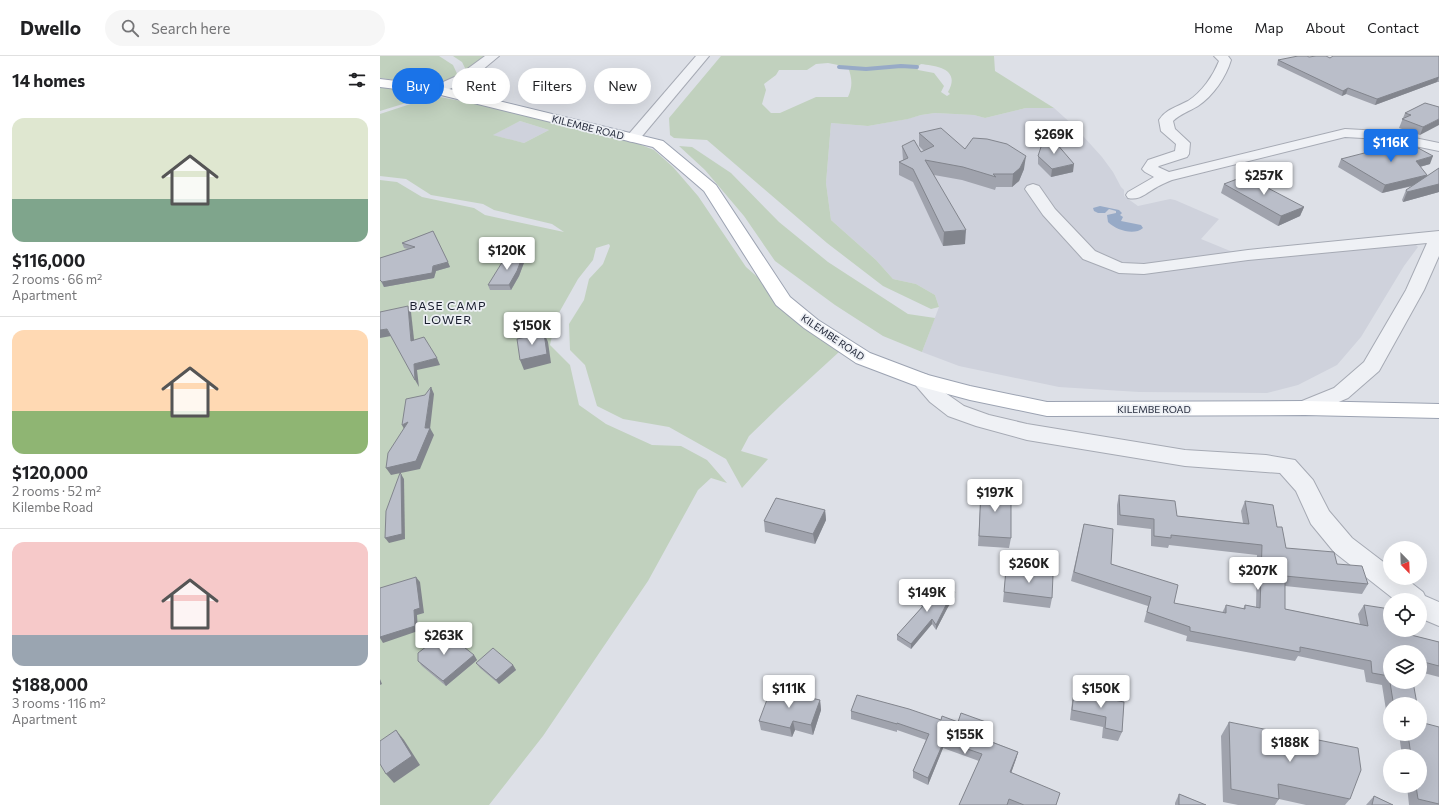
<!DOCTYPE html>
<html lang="en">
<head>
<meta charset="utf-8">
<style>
  body { margin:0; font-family:Commissioner,sans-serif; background:#f6f6f6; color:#202124; height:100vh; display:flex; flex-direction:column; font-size:15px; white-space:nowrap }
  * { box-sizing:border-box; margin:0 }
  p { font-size:13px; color:#757577 }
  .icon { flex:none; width:22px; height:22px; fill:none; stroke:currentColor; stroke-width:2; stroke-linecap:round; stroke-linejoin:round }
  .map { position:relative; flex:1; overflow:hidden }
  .sheet { display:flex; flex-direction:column; background:#fff; width:380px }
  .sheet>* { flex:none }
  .hud { position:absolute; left:12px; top:12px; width:380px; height:36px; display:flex; gap:8px }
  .needle { width:26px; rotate:157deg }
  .controls { position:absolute; left:1003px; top:485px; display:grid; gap:8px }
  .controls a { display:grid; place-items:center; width:44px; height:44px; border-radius:50%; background:#fff; box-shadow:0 4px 16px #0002; font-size:20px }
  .price { position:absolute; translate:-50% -34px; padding:0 9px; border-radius:4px; background:#fff; color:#222; font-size:13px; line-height:26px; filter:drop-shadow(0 1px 2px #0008) }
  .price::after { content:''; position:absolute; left:50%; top:24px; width:12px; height:9px; margin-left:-6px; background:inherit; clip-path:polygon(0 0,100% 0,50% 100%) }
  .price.on { background:#1a73e8; color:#fff }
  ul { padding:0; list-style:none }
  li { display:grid; align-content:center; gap:8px; height:212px; padding:0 12px }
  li+li { border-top:1px solid #e0e0e0 }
  li span { display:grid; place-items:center; height:124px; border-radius:12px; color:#555 }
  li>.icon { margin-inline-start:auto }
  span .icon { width:72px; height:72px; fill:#fffc; stroke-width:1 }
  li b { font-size:17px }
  h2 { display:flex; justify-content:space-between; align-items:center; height:48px; padding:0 12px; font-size:17px }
  .tag { padding:0 14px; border-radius:18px; background:#fff; box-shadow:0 4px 16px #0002; font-size:14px; line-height:36px }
  .tag.on { background:#1a73e8; color:#fff }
  header { display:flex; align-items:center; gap:24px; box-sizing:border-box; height:56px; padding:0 20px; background:#fff; border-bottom:1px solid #e0e0e0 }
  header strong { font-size:19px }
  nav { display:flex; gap:22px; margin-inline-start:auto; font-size:14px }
  .search { width:280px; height:36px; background:#f6f6f6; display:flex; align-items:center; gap:10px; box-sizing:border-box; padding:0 14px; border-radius:22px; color:#757577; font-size:15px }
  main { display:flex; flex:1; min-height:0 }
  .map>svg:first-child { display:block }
  .built { fill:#cfd2dc }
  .green { fill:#c1d1be; fill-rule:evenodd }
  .water { fill:#97aac7 }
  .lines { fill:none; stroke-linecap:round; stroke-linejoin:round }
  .stream { stroke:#97aac7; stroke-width:4 }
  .street-casing { stroke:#a6aab4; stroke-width:2 }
  .primary-casing { stroke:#9ca3b2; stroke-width:2 }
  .street { fill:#eff1f5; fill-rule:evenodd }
  .primary { fill:#fff; fill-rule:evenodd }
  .wall { fill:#a0a3ad }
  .shaded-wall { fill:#82858d }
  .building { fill:#babec9; stroke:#82858d }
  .labels { text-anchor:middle; stroke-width:3.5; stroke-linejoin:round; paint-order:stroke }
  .street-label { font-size:10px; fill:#262c3d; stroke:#eceff4 }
  .quarter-label { font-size:12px; letter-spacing:1px; fill:#191e2e; stroke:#eceff4 }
</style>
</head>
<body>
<header>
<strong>Dwello</strong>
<div class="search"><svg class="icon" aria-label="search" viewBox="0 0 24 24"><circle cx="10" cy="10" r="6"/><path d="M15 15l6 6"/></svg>Search here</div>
<nav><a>Home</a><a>Map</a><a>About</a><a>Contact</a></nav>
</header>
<main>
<section class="sheet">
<h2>14 homes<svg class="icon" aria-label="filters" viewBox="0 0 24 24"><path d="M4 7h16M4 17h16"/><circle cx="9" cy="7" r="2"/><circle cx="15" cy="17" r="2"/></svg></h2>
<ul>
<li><span style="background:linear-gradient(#dfe7d0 65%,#7fa58c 0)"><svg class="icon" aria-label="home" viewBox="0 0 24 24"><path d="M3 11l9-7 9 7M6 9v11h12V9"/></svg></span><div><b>$116,000</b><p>2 rooms · 66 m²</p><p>Apartment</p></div></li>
<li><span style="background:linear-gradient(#ffd9b3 65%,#8fb573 0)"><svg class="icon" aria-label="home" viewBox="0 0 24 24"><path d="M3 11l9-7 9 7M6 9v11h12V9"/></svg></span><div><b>$120,000</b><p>2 rooms · 52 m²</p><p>Kilembe Road</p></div></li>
<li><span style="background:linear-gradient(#f6c9c9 75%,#9aa5b1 0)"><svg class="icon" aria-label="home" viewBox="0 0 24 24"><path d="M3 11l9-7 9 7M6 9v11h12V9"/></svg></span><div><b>$188,000</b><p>3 rooms · 116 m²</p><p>Apartment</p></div></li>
</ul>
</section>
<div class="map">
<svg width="1059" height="749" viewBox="0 0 1059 749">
  <rect width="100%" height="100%" fill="#dde0e7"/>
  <!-- built -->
  <g class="built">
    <polygon points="646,52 674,52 694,70 722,101 733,116 741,131 744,134 744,140 758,150 790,143 795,144 839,163 821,183 865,201 1034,187 1038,191 1024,210 981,281 957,309 918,329 887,337 759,336 679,331 579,310 542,296 559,251 555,239 536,228 513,223 496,204 451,164 446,127 451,67 488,70 527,63 541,59 555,57 594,59 605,62"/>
    <polygon points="140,65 169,74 144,87 112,79"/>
  </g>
  <!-- green -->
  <g class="green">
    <polygon points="0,0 59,0 73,9 79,22 61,30 0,22"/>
    <polygon points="73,0 106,0 87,16 82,6"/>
    <path d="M341,0H614L615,15L674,52H646L605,62L594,59L555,57L541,59L528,63L488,70L451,67L446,127L451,164L496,204L513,223L536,228L555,239L559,251L551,253L503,230L447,187L327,84L294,82L290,79L289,62ZM448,7L468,11C472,22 473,30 468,41H436L400,57H391L382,48L386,34L384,28L396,19L399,14H427L436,8ZM541,8C557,10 581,13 568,36L570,38L567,40L561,36L564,30L554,17L538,14L537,11Z"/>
    <polygon points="0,31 52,39 0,55"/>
    <path d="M55,40L184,65L236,79L274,94L293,111L318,140L366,211L397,238L446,273L471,285L400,350L369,380L361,395L388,403L362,432L346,403L289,371L243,363L217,350L205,309L190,294L189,268L204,244L209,223L223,208L230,190L229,188L216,192L213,204L198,223L176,262L170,289L190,309L199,349L226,368L272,389L301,390L327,404L347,427L331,422L318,434L268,525L163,680L109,749H0V124L17,126L42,141L94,152L105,159L184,176L172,168L114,154L103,148L51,139L26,123L0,120V58ZM140,65L169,74L144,87L113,79Z"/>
    <polygon points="299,90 312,91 351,117 399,166 448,206 528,258 555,262 542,296 503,280 455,249 395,205 364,160 325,114"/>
  </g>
  <!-- water -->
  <path class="water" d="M720,150L739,154L742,157L740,159L743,161L741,165L761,169L763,172C754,180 736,174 728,166L727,159L736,157V155L729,153L725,157H718L714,155L713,152Z"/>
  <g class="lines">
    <!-- stream -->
    <polyline class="stream" points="459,11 486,13 521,10 537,11"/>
    <defs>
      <g id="street">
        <polygon points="105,0 119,0 89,25 57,38 52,37 50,34 52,31 79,19"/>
        <polygon points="316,0 329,0 258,85 253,86 248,85 246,82 248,79"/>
        <path d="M834,0H848L851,4C846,21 833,40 818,50C810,55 800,58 793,65L795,73L810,87L809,98L807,101L779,110L778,111L789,116L965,73L1001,75L1059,87V95L1001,83L965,81L792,124C787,126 782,128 777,131C767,136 760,145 748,142L746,139L748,136L774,121L765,116L762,113L768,104L795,95L796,88L781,75L779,64C786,53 797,51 808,45C822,36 833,20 839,5Z"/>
        <polygon points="653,128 659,130 675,153 715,195 742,207 764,208 868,194 1059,175 1059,200 1044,234 999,315 968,342 933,357 925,359 917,357 914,352 917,347 954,332 984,306 1026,234 1047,187 868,204 764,218 739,217 703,203 663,159 645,133 647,130"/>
        <polygon points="541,317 548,319 564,336 584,350 609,359 647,368 805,394 886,399 915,404 933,424 949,455 972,482 1010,511 1010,522 1025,522 1043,536 1045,540 1059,546 1059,570 1040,562 1040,544 1015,544 954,496 931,468 916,435 900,417 805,410 647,384 596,370 568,360 550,346 531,324 534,319"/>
      </g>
      <polygon id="primary" points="0,23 57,30 283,85 336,129 410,241 438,264 490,297 548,319 590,330 667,346 925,345 1059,348 1059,362 925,359 667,360 590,344 534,329 476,307 424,272 396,249 324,135 273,91 57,38 0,31"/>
    </defs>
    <!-- street casing -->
    <use href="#street" class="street-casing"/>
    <!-- primary casing -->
    <use href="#primary" class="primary-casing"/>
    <!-- street -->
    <use href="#street" class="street"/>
    <!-- primary -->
    <use href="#primary" class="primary"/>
  </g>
  <!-- wall -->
  <g class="wall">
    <polygon points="1059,0 1059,26 1057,26 995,49 966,38 962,40 897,9 898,4 929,1 950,2"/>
    <polygon points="1059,51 1040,79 1019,72 1025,57"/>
    <polygon points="539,77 644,113 639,125 632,131 616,131 615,134 582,124 554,119 585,188 563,190 533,126 519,119 519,106 523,104 522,90 541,96 544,95 539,90"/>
    <polygon points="658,100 693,116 671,121 658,108"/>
    <polygon points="961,103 1050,108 1040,111 1046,121 1059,112 1059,136 1023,146 1022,144 1026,134 1033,130 1002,137 958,111"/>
    <polygon points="844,128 924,151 920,160 898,170 841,137"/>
    <polygon points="53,175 70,211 56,215 54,222 4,231 0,224 0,202 28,193 24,192 22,187"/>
    <polygon points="145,204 139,220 131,234 110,234 108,229"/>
    <polygon points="601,432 631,482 629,492 598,490"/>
    <polygon points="739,439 797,460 863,467 861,455 865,445 897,471 906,492 957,508 988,528 982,538 905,530 905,553 980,568 978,558 984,549 1027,578 1059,586 1059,621 1040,616 1040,596 1010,596 1037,648 1010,648 1010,655 1006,654 1002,629 986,626 984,614 918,600 915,605 806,585 807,580 764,566 768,550 691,525 704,468 731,508 794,547 842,557 846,549 863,553 865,549 876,551 877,499 789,489 788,492 771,490 771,473 737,469 737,449"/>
    <polygon points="445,454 446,464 435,488 385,476 384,465"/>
    <polygon points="626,513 672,542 670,552 623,546"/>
    <polygon points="537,537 551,541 575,541 568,551 556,574 552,568 531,593 517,584 517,579 542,551 537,543"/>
    <polygon points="94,599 97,604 66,630 42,610 38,605"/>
    <polygon points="96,607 133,609 136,614 119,628 100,612"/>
    <polygon points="694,636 744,646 742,676 738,685 722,682 723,671 690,664 692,646"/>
    <polygon points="440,644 441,654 433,679 415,674 412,681 381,674 379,665"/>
    <polygon points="471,655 578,666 605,674 603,682 638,696 636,703 631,717 677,749 579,749 599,705 563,692 548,729 533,722 533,715 546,684 517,674 517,676 471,663"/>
    <polygon points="849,666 970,743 965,749 926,749 899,743 895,749 858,749 843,746 841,680"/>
    <polygon points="1059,671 1059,749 1029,749 1027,730 1040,730 1040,700 1022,700 1019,678 1040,678"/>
    <polygon points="799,738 826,749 795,749 795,747"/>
    <polygon points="994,740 1013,749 986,749"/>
  </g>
  <!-- shaded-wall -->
  <g class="shaded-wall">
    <polygon points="1059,21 1057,26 995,49 997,43"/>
    <polygon points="968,32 966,38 962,40 963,35"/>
    <polygon points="1059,63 1059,69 1040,79 1043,71"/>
    <polygon points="646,100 644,113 639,125 632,131 633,118"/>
    <polygon points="1053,100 1050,108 1032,113 1036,105"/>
    <polygon points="694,108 693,116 671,121 672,113"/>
    <polygon points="1047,119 1043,127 1002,137 1005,129"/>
    <polygon points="1059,128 1059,136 1023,146 1027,136"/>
    <polygon points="924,151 920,160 898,170 901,160"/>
    <polygon points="586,174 585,188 563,190 564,176"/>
    <polygon points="143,199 145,204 139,220 131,234 129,229"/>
    <polygon points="68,206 70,211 56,215 54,222 4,231 2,226"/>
    <polygon points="28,250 31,256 35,292 31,285"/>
    <polygon points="7,273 11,280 0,282 0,274"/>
    <polygon points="164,277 168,286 171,307 144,314 140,304"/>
    <polygon points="57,302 60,309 37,314 39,331 35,324 34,308"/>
    <polygon points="51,331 54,338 50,373 50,372 54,379 40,413 11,419 6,412 45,372"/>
    <polygon points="28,366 26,377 22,369"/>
    <polygon points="21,418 24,423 25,483 9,487 5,482"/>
    <polygon points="445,454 446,464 435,488 433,478"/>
    <polygon points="36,521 40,526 44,557 37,559 38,575 3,587 0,582 0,581 34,554"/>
    <polygon points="575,536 575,541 568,551 556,574 556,569 568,545"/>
    <polygon points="552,563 552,568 531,593 531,588"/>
    <polygon points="94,599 97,604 66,630 63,625"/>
    <polygon points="133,609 136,614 119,628 116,624"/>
    <polygon points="0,623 2,628 0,629"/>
    <polygon points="440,644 441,654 433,679 431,669"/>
    <polygon points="413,665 415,674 412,681 410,672"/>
    <polygon points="606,666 605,674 600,689 601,682"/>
    <polygon points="16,674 24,684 40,709 14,727 6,718"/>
    <polygon points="564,685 563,692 548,729 548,722"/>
    <polygon points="638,696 636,703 629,723 630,716"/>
  </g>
  <!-- building -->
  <g class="building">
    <polygon points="918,0 927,0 929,1 936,0 946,0 950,2 953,0 1059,0 1059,21 997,43 968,32 963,35 898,4"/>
    <polygon points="1045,47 1059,51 1059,63 1043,71 1022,63 1031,59 1025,57"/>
    <polygon points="561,72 585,93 593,82 607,83 627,88 646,100 640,112 633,118 613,118 616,121 583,111 545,104 586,174 564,176 533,113 519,106 528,102 522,90 534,84 541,96 554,90 539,77"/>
    <polygon points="663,85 672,85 676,87 694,108 672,113 658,100"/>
    <polygon points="1027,86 1053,100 1036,105 1047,119 1005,129 961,103"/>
    <polygon points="1059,112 1059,128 1027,136 1026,134"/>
    <polygon points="865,120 924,151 901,160 844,128"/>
    <polygon points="53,175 68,206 53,210 52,217 2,226 0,224 0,202 35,191 22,187"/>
    <polygon points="143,199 137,215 129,229 108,229 126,200"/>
    <polygon points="28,250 31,285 44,281 57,302 34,308 35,324 7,273 0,274 0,256"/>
    <polygon points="164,277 167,298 140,304 137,283"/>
    <polygon points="51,331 45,372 50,372 36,405 6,412 8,397 28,366 22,369 26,343 45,339"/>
    <polygon points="20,417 21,418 22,478 5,482 6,455"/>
    <polygon points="601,432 631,434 631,482 599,480"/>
    <polygon points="739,439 795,445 797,460 869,468 865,445 893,449 897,471 902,471 906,492 954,496 957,508 982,510 988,528 905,520 905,553 988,570 984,549 1010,553 1010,574 1026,574 1027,578 1059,586 1059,610 1040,605 1040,596 1010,596 1010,626 1033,626 1037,648 1027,648 1013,645 1009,620 992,617 991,605 920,591 920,596 810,575 810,571 767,556 771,541 694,516 704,468 733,473 731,508 798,529 794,547 846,557 846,549 865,553 865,549 880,552 882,489 791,479 791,482 774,480 774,463 740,459"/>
    <polygon points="396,442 445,454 433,478 384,465"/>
    <polygon points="626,513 673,519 672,542 624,536"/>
    <polygon points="36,521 40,552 34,554 35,570 0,581 0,532"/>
    <polygon points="564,526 575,536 568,545 556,569 552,563 531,588 517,579 544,549 537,537 551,541"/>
    <polygon points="65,576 94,599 63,625 38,605 38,597"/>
    <polygon points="113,592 133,609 116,624 96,607"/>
    <polygon points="391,633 440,644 431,669 413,665 410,672 379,665"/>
    <polygon points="694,636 744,646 742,676 725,672 726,661 692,654"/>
    <polygon points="477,639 529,653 561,664 562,660 578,666 581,657 606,666 601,682 638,696 630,716 680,737 676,749 644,749 629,743 627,749 579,749 602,698 564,685 548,722 533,715 549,678 517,667 517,668 471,655"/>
    <polygon points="849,666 978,692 981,714 970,743 898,728 899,743 851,733"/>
    <polygon points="1040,666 1059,671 1059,748 1038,743 1036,730 1040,730 1040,700 1031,700 1028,678 1040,678"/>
    <polygon points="16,674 32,700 6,718 0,708 0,685"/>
    <polygon points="799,738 826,749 799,749"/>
    <polygon points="994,740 1013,749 992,749"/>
  </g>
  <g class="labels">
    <!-- street labels -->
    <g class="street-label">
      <text transform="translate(208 71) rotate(14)" y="4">KILEMBE ROAD</text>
      <text transform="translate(453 281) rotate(34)" y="4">KILEMBE ROAD</text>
      <text x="774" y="357">KILEMBE ROAD</text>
    </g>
    <!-- quarter labels -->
    <g class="quarter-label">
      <text x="68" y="254">BASE CAMP<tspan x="68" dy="14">LOWER</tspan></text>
    </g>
  </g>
</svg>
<div class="controls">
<a><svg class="needle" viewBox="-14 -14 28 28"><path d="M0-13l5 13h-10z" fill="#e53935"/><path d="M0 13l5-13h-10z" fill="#757577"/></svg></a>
<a><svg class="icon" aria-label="locate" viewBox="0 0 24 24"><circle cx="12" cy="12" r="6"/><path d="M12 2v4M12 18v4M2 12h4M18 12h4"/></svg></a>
<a><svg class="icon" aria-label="layers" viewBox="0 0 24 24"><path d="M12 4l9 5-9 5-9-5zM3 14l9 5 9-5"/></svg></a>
<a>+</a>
<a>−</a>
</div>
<b class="price" style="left:674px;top:99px">$269K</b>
<b class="price on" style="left:1011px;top:107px">$116K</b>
<b class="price" style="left:884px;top:140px">$257K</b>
<b class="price" style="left:127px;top:215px">$120K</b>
<b class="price" style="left:152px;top:290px">$150K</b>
<b class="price" style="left:615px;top:457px">$197K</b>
<b class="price" style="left:649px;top:528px">$260K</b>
<b class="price" style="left:878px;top:535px">$207K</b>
<b class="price" style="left:547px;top:557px">$149K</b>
<b class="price" style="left:64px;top:600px">$263K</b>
<b class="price" style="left:409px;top:653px">$111K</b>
<b class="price" style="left:721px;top:653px">$150K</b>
<b class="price" style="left:585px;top:699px">$155K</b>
<b class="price" style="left:910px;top:707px">$188K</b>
<div class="hud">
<a class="tag on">Buy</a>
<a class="tag">Rent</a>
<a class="tag">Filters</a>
<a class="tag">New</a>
</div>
</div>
</main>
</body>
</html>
